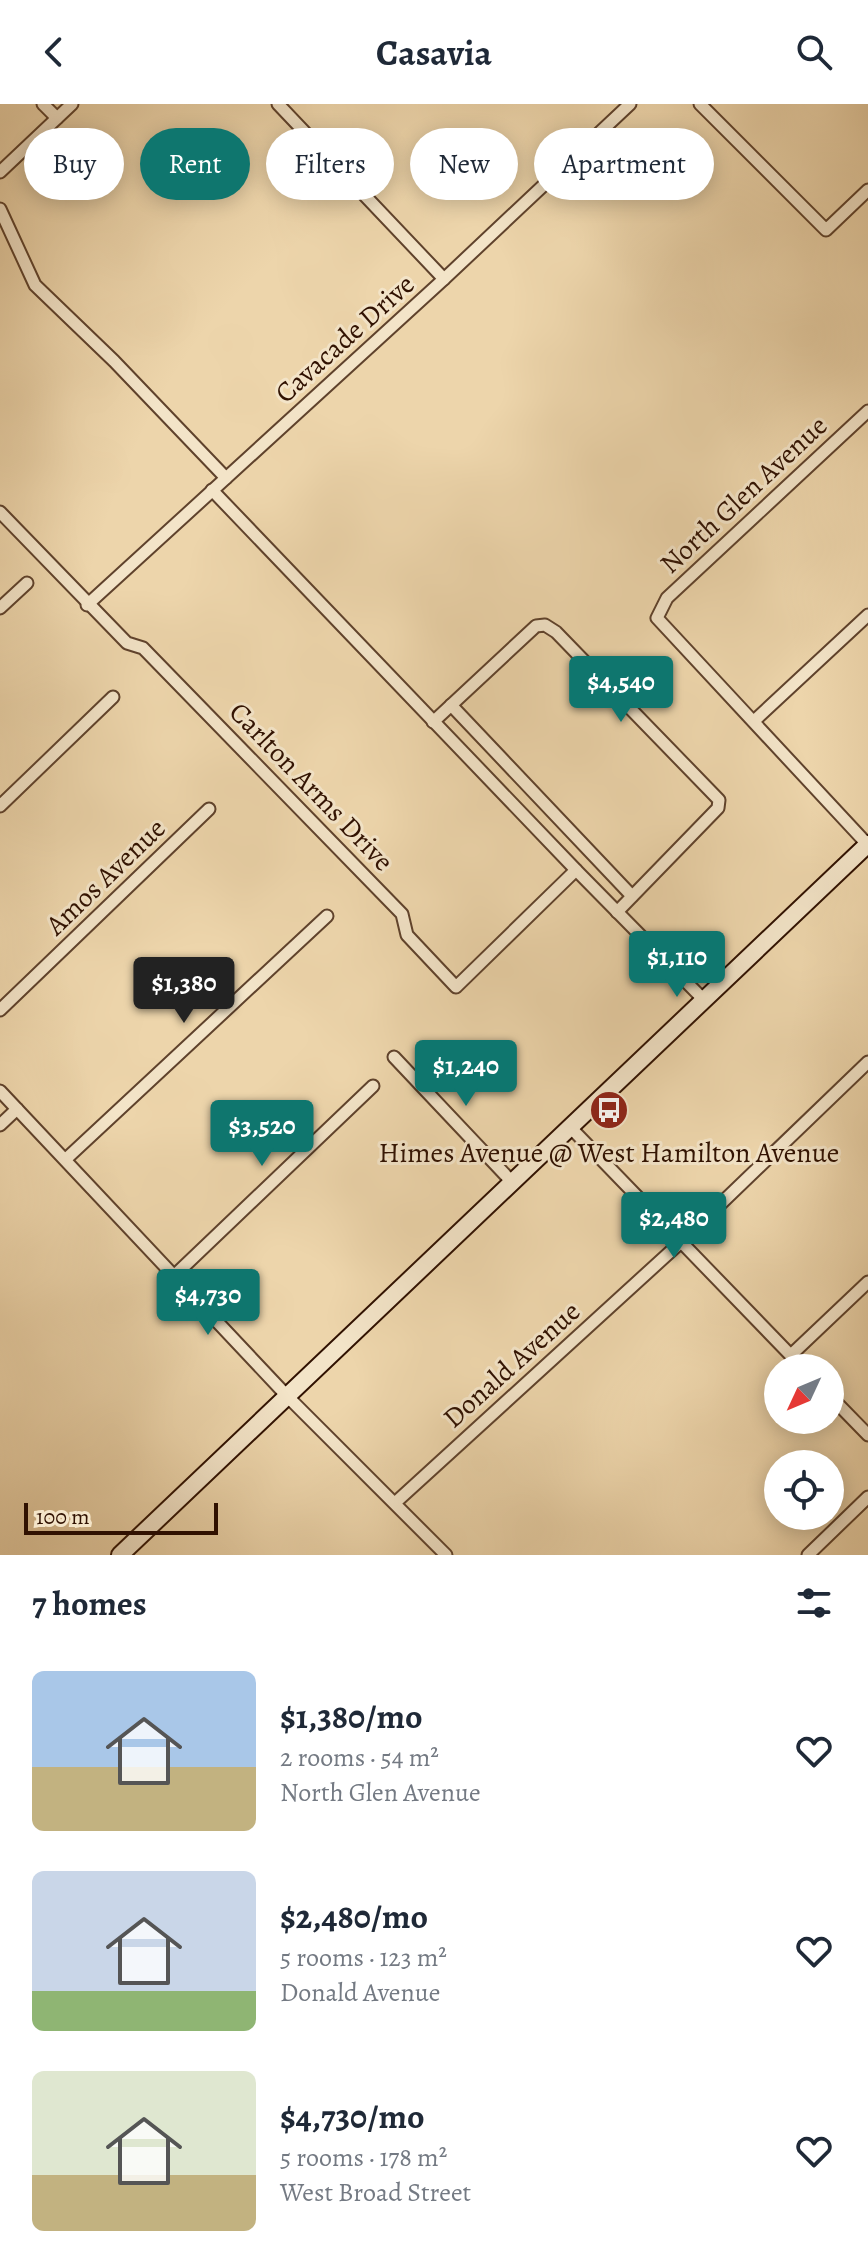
<!DOCTYPE html>
<html lang="en">
<head>
<meta charset="utf-8">
<style>
  body { margin:0; font-family:Alegreya,serif; background:#f2f2f3; color:#1f2937; height:100vh; display:flex; flex-direction:column; font-size:30px; white-space:nowrap }
  * { box-sizing:border-box; margin:0 }
  p { font-size:26px; color:#747a83 }
  .icon { flex:none; width:44px; height:44px; fill:none; stroke:currentColor; stroke-width:2; stroke-linecap:round; stroke-linejoin:round }
  .map { position:relative; height:1451px; overflow:hidden }
  .drawer { display:flex; flex-direction:column; background:#fff; flex:1 }
  .drawer>* { flex:none }
  .banner { position:absolute; left:24px; top:24px; width:820px; height:72px; display:flex; gap:16px }
  .needle { width:52px; rotate:226deg }
  .controls { position:absolute; left:764px; top:1250px; display:grid; gap:16px }
  .controls a { display:grid; place-items:center; width:80px; height:80px; border-radius:50%; background:#fff; box-shadow:0 4px 20px #0003; font-size:40px }
  .scale { position:absolute; left:24px; bottom:20px; width:194px; box-sizing:border-box; padding-left:8px; border:4px solid #301101; border-top:0; font-size:22px; line-height:28px; white-space:nowrap; color:#301101; -webkit-text-stroke:6px #f3e4c8; paint-order:stroke }
  .price { position:absolute; translate:-50% -68px; padding:0 18px; border-radius:8px; background:#0f766e; color:#fff; font-size:26px; line-height:52px; filter:drop-shadow(0 2px 4px #0008) }
  .price::after { content:''; position:absolute; left:50%; top:48px; width:24px; height:18px; margin-left:-12px; background:inherit; clip-path:polygon(0 0,100% 0,50% 100%) }
  .price.selected { background:#222; color:#fff }
  ul { padding:0; list-style:none }
  li { display:flex; align-items:center; gap:24px; height:200px; padding:0 32px }
  li span { display:grid; place-items:center; flex:none; width:224px; height:160px; border-radius:12px; color:#555 }
  li>.icon { margin-inline-start:auto }
  span .icon { width:96px; height:96px; fill:#fffc; stroke-width:1 }
  li b { font-size:34px }
  h2 { display:flex; justify-content:space-between; align-items:center; height:96px; padding:0 32px; font-size:34px }
  .tag { padding:0 28px; border-radius:36px; background:#fff; box-shadow:0 4px 20px #0003; font-size:28px; line-height:72px }
  .tag.selected { background:#0f766e; color:#fff }
  header { display:flex; justify-content:space-between; align-items:center; height:104px; padding:0 32px; background:#fff; font-size:36px; font-weight:700 }
  .map>svg:first-child { display:block }
  .lines { fill:none; stroke-linecap:round; stroke-linejoin:round }
  .street-casing { stroke:#5f422c; stroke-width:15 }
  .secondary-casing { stroke:#301101; stroke-width:20 }
  .street { stroke:#f3e4c8; stroke-width:11 }
  .secondary { stroke:#f3e4c8; stroke-width:16 }
  .labels { text-anchor:middle; stroke-width:6; stroke-linejoin:round; paint-order:stroke }
  .street-label { font-size:28px; fill:#301101; stroke:#f3e4c8 }
  .poi-label { font-size:28px; fill:#301101; stroke:#f3e4c8 }
</style>
</head>
<body>
<header><svg class="icon" aria-label="back" viewBox="0 0 24 24"><path d="M15 5l-7 7 7 7"/></svg>Casavia<svg class="icon" aria-label="search" viewBox="0 0 24 24"><circle cx="10" cy="10" r="6"/><path d="M15 15l6 6"/></svg></header>
<div class="map">
<svg width="868" height="1451" viewBox="0 0 868 1451">
  <rect width="100%" height="100%" fill="#edd5ab"/>
  <filter id="stains"><feTurbulence type="fractalNoise" baseFrequency=".0025" numOctaves="4"/><feColorMatrix values="0 0 0 0 .2 0 0 0 0 .09 0 0 0 0 .02 0 0 0 .5 -.17"/></filter>
  <radialGradient id="worn" r=".72"><stop offset=".6" stop-color="#630" stop-opacity="0"/><stop offset="1" stop-color="#630" stop-opacity=".3"/></radialGradient>
  <g class="lines">
    <defs>
      <g id="street">
        <polyline points="43,0 57,14"/>
        <polyline points="278,0 444,175"/>
        <polyline points="700,0 826,126 868,86"/>
        <polyline points="0,68 72,0"/>
        <polyline points="0,105 35,181 114,257 226,374"/>
        <polyline points="212,386 576,766"/>
        <polyline points="0,408 127,539 143,544 402,810 407,831 456,883 576,766 704,896"/>
        <polyline points="87,501 444,175 630,0"/>
        <polyline points="0,504 27,479"/>
        <polyline points="451,601 632,792"/>
        <polyline points="754,617 868,511"/>
        <polyline points="433,618 536,522 545,521 556,528 719,696 718,704 617,808"/>
        <polyline points="0,702 113,593"/>
        <polyline points="867,740 657,514 667,494 868,307"/>
        <polyline points="0,906 209,705"/>
        <polyline points="394,953 512,1078"/>
        <polyline points="0,987 287,1292 446,1451"/>
        <polyline points="0,1021 17,1005"/>
        <polyline points="571,1024 803,1264"/>
        <polyline points="66,1055 327,812"/>
        <polyline points="175,1171 373,982"/>
        <polyline points="791,1251 868,1178"/>
        <polyline points="830,1292 868,1331"/>
        <polyline points="396,1398 681,1138 868,958"/>
        <polyline points="808,1451 868,1393"/>
      </g>
      <polyline id="secondary" points="120,1451 868,740"/>
    </defs>
    <!-- street casing -->
    <use href="#street" class="street-casing"/>
    <!-- secondary casing -->
    <use href="#secondary" class="secondary-casing"/>
    <!-- street -->
    <use href="#street" class="street"/>
    <!-- secondary -->
    <use href="#secondary" class="secondary"/>
  </g>
  <!-- icons -->
  <defs>
    <symbol id="bus-disc" viewBox="-11 -11 22 22"><circle r="9.5" fill="#8f2418" stroke="#f3e4c8"/><path d="M-5-6H5V4H4V6H2V4H-2V6H-4V4H-5ZM-3.5-4V0h7V-4ZM-3.5 1.2v1.5H-2V1.2ZM2 1.2v1.5H3.5V1.2Z" fill="#fff"/></symbol>
  </defs>
  <g fill-rule="evenodd">
    <use href="#bus-disc" x="587" y="984" width="44" height="44"/>
  </g>
  <g class="labels">
    <!-- street labels -->
    <g class="street-label">
      <text transform="translate(344 234) rotate(-42)" y="10">Cavacade Drive</text>
      <text transform="translate(743 390) rotate(-43)" y="10">North Glen Avenue</text>
      <text transform="translate(312 682) rotate(46)" y="10">Carlton Arms Drive</text>
      <text transform="translate(105 772) rotate(-44)" y="10">Amos Avenue</text>
      <text transform="translate(511 1260) rotate(-42)" y="10">Donald Avenue</text>
    </g>
    <!-- poi labels -->
    <g class="poi-label">
      <text x="609" y="1058">Himes Avenue @ West Hamilton Avenue</text>
    </g>
  </g>
  <rect width="100%" height="100%" filter="url(#stains)"/>
  <rect width="100%" height="100%" fill="url(#worn)"/>
</svg>
<div class="controls">
<a><svg class="needle" viewBox="-14 -14 28 28"><path d="M0-13l5 13h-10z" fill="#e53935"/><path d="M0 13l5-13h-10z" fill="#747a83"/></svg></a>
<a><svg class="icon" aria-label="locate" viewBox="0 0 24 24"><circle cx="12" cy="12" r="6"/><path d="M12 2v4M12 18v4M2 12h4M18 12h4"/></svg></a>
</div>
<div class="scale">100 m</div>
<b class="price" style="left:621px;top:620px">$4,540</b>
<b class="price" style="left:677px;top:895px">$1,110</b>
<b class="price selected" style="left:184px;top:921px">$1,380</b>
<b class="price" style="left:466px;top:1004px">$1,240</b>
<b class="price" style="left:262px;top:1064px">$3,520</b>
<b class="price" style="left:674px;top:1156px">$2,480</b>
<b class="price" style="left:208px;top:1233px">$4,730</b>
<div class="banner">
<a class="tag">Buy</a>
<a class="tag selected">Rent</a>
<a class="tag">Filters</a>
<a class="tag">New</a>
<a class="tag">Apartment</a>
</div>
</div>
<section class="drawer">
<h2>7 homes<svg class="icon" aria-label="filters" viewBox="0 0 24 24"><path d="M4 7h16M4 17h16"/><circle cx="9" cy="7" r="2"/><circle cx="15" cy="17" r="2"/></svg></h2>
<ul>
<li><span style="background:linear-gradient(#a9c7e8 60%,#c2b280 0)"><svg class="icon" aria-label="home" viewBox="0 0 24 24"><path d="M3 11l9-7 9 7M6 9v11h12V9"/></svg></span><div><b>$1,380/mo</b><p>2 rooms · 54 m²</p><p>North Glen Avenue</p></div><svg class="icon" aria-label="heart" viewBox="0 0 24 24"><path d="M12 20l-8-8c-3-5 5-10 8-4 3-6 11-1 8 4z"/></svg></li>
<li><span style="background:linear-gradient(#c9d6e8 75%,#8fb573 0)"><svg class="icon" aria-label="home" viewBox="0 0 24 24"><path d="M3 11l9-7 9 7M6 9v11h12V9"/></svg></span><div><b>$2,480/mo</b><p>5 rooms · 123 m²</p><p>Donald Avenue</p></div><svg class="icon" aria-label="heart" viewBox="0 0 24 24"><path d="M12 20l-8-8c-3-5 5-10 8-4 3-6 11-1 8 4z"/></svg></li>
<li><span style="background:linear-gradient(#dfe7d0 65%,#c2b280 0)"><svg class="icon" aria-label="home" viewBox="0 0 24 24"><path d="M3 11l9-7 9 7M6 9v11h12V9"/></svg></span><div><b>$4,730/mo</b><p>5 rooms · 178 m²</p><p>West Broad Street</p></div><svg class="icon" aria-label="heart" viewBox="0 0 24 24"><path d="M12 20l-8-8c-3-5 5-10 8-4 3-6 11-1 8 4z"/></svg></li>
</ul>
</section>
</body>
</html>
